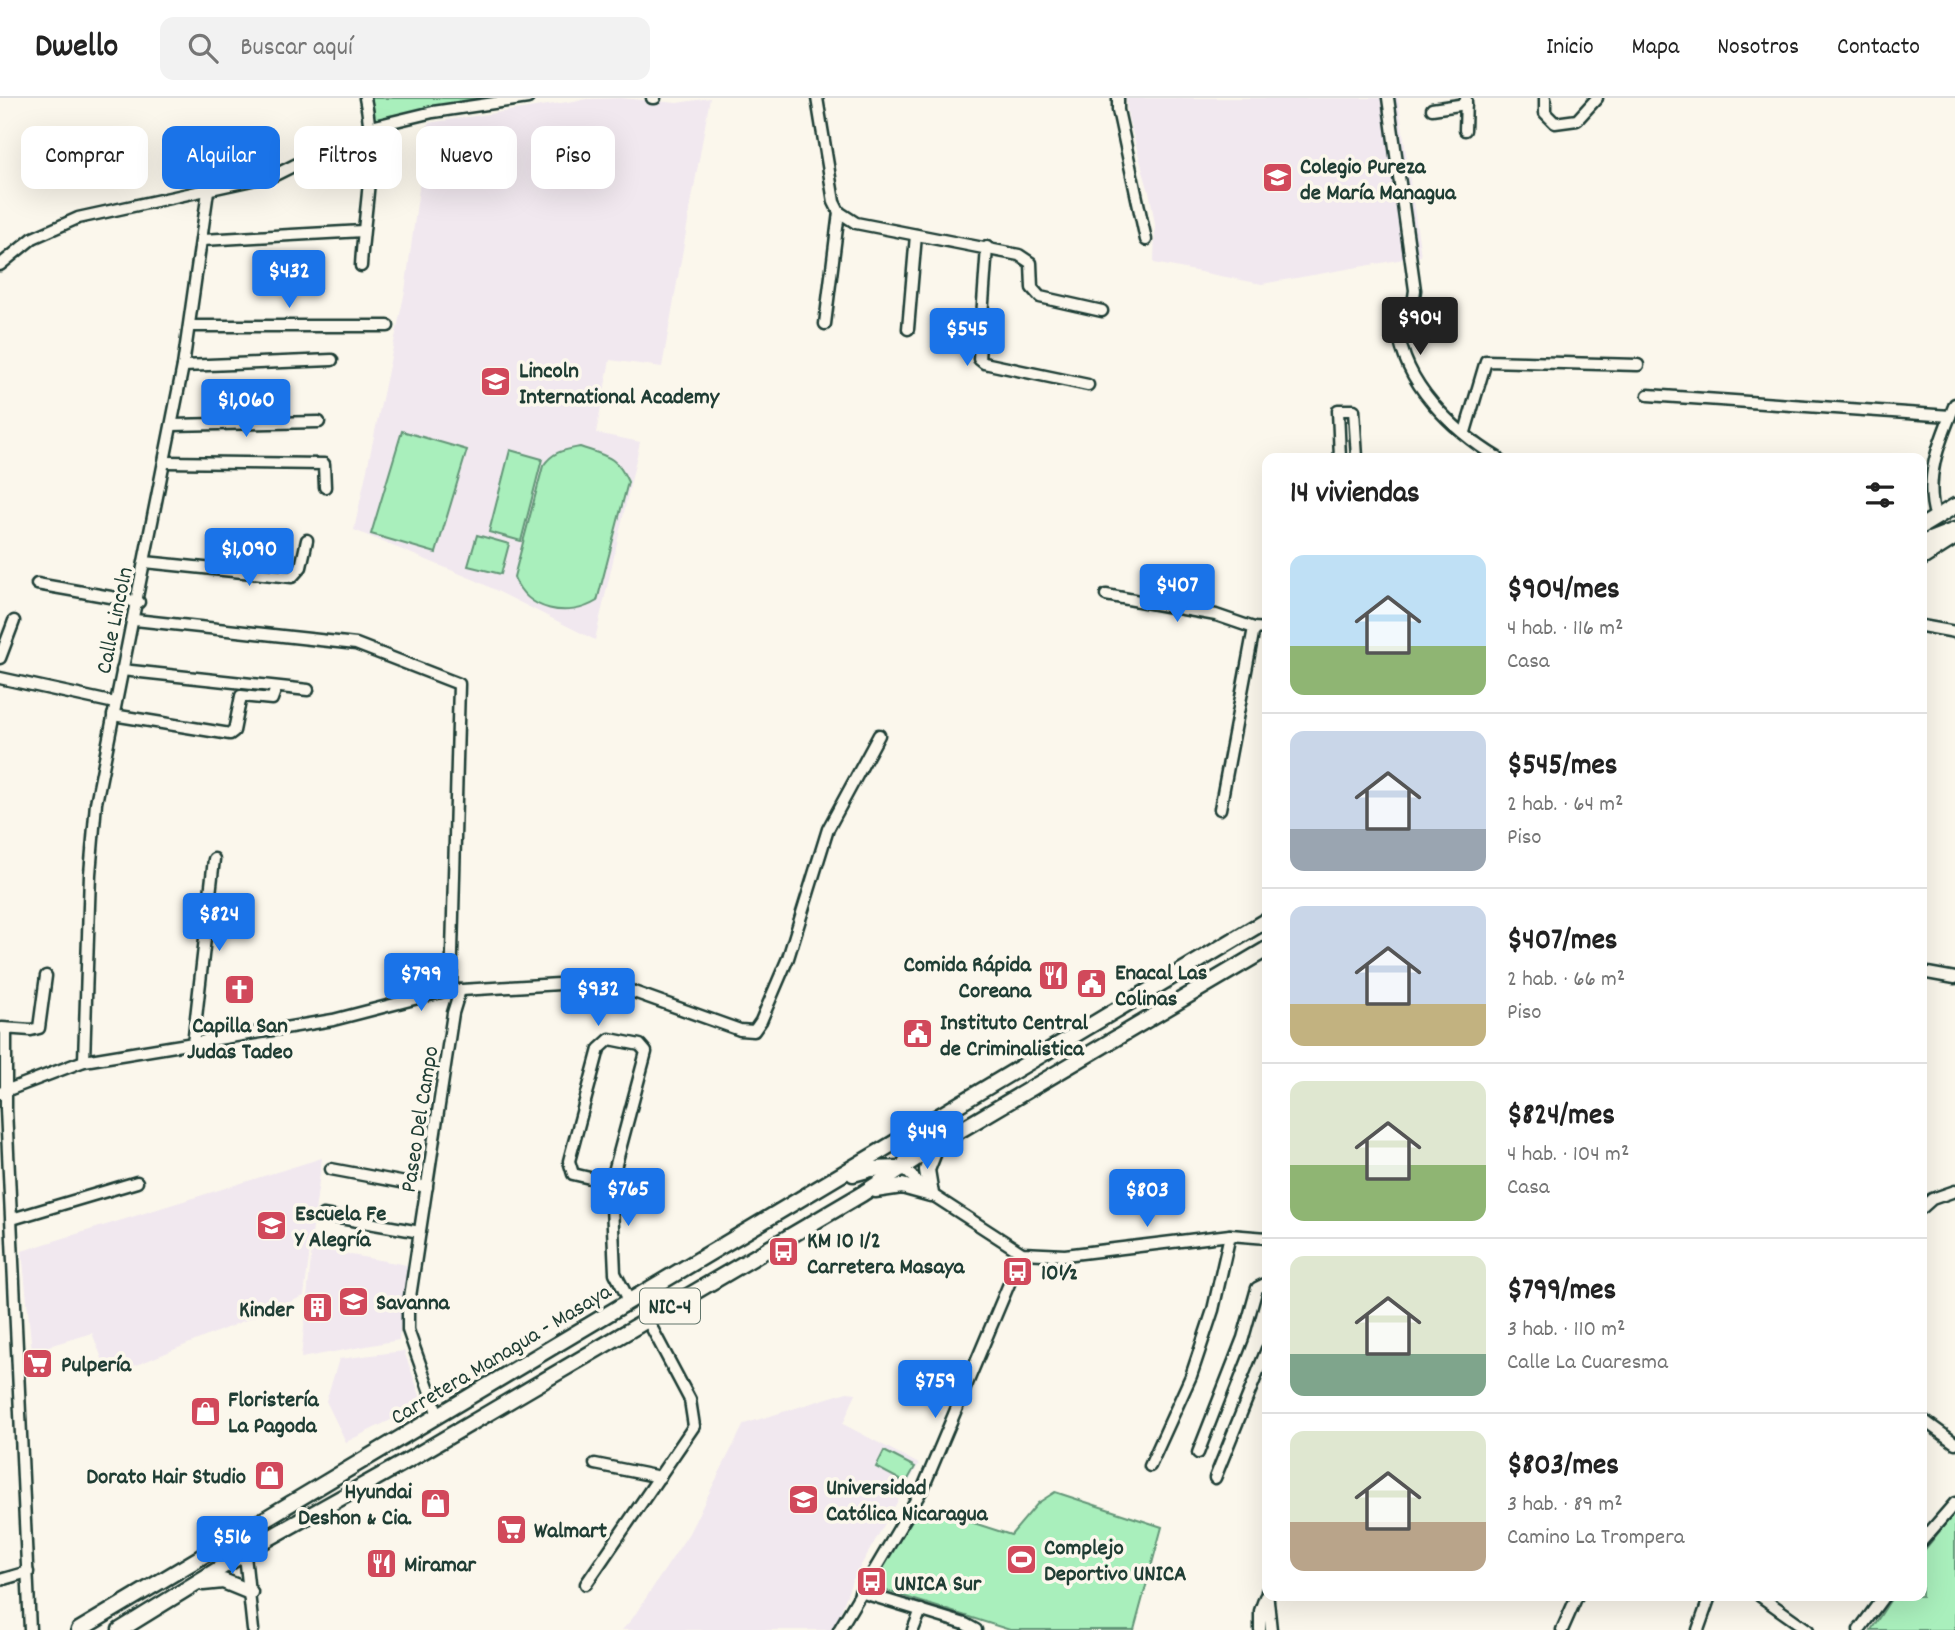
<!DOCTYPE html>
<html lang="es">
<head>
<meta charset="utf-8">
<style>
  body { margin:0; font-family:Dekko,sans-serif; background:#f2f2f2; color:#222; height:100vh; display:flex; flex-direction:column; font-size:26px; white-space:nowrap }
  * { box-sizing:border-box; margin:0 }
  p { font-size:23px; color:#767676 }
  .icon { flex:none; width:38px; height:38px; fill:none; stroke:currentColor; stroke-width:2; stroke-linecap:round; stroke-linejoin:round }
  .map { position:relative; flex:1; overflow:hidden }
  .panel { position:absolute; left:1262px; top:355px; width:665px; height:1148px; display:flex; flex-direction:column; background:#fff; border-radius:14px; box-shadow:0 7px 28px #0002 }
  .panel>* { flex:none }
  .banner { position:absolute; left:21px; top:28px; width:665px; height:63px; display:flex; gap:14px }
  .price { position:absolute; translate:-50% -60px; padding:0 16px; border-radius:7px; background:#1a73e8; color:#fff; font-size:23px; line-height:46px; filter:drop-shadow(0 2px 4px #0008) }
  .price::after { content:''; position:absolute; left:50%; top:42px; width:21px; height:16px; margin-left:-10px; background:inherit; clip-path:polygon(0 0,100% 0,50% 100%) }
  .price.active { background:#222; color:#fff }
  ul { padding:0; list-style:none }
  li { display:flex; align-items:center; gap:21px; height:175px; padding:0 28px }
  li+li { border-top:2px solid #e0e0e0 }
  li span { display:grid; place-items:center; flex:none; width:196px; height:140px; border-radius:14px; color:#555 }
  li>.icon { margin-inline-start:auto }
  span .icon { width:84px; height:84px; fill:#fffc; stroke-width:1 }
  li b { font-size:30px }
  h2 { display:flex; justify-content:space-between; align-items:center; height:84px; padding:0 28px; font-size:30px }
  .pill { padding:0 24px; border-radius:14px; background:#fff; box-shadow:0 7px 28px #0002; font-size:24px; line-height:63px }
  .pill.active { background:#1a73e8; color:#fff }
  header { display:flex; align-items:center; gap:42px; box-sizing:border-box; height:98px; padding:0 35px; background:#fff; border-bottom:2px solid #e0e0e0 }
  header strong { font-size:33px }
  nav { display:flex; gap:38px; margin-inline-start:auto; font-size:24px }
  .search { width:490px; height:63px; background:#f2f2f2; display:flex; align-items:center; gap:18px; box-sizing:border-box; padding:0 24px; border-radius:14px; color:#767676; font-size:26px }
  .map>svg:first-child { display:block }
  .built { fill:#f1e8ef }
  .green { fill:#a9efbc; stroke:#649678; stroke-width:2 }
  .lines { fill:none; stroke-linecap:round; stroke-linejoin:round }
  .minor-casing { stroke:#1f3d34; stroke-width:15 }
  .highway-casing { stroke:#1f3d34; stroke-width:19 }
  .minor { stroke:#fbf7ec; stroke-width:10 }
  .highway { stroke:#fbf7ec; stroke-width:14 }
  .labels { text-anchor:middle; stroke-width:7; stroke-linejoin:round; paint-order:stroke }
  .shield { fill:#fbf7ec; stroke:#61756b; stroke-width:2 }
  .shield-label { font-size:21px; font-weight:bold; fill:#1f3d34 }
  .poi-label { font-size:23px; font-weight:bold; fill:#1f3d34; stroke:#fbf7ec; text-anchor:start }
  .street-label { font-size:23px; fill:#1f3d34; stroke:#fbf7ec }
</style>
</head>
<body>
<header>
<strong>Dwello</strong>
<div class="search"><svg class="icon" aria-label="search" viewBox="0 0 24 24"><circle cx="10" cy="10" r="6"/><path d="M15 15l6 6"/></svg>Buscar aquí</div>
<nav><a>Inicio</a><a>Mapa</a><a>Nosotros</a><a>Contacto</a></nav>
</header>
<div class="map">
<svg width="1955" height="1532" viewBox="0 0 1955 1532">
  <rect width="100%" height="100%" fill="#fbf7ec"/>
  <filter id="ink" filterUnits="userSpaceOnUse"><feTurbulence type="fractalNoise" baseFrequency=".0143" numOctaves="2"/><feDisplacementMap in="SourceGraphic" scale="14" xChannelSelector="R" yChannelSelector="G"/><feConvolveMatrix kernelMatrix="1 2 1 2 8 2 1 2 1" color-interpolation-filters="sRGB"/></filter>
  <g filter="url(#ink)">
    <!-- built -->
    <g class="built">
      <polygon points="621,0 677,5 710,0 662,269 610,262 596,335 640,344 595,542 475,482 354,432 405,193 428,25 587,1"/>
      <polygon points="1126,0 1398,0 1421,158 1262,186 1154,165 1155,126 1150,98 1128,19"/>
      <polygon points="322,1060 304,1198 115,1276 105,1268 92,1235 32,1253 22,1153"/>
      <polygon points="312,1150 407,1167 406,1198 399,1206 402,1210 399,1242 301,1260"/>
      <polygon points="404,1253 423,1306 346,1344 326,1303 339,1261"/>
      <polygon points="847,1294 856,1295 843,1326 919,1366 852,1483 834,1532 622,1532 632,1521 689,1435 744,1326"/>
    </g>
    <!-- green -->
    <g class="green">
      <polygon points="365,0 528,0 371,29"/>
      <polygon points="402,333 467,352 436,455 371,436"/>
      <path d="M580,349C606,358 617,358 628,384L597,503C568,521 527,513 514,479L543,368C553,353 564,352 580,349Z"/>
      <polygon points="510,352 542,361 521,443 489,434"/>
      <polygon points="477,437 509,446 501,476 468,468"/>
      <polygon points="884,1353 915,1369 906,1385 876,1369"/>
      <polygon points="1055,1394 1162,1429 1134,1532 1010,1532 874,1489 872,1485 921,1408 1011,1437 1038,1405"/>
      <polygon points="1955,1414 1955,1532 1871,1532 1893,1498 1922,1498 1922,1455"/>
    </g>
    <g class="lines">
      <defs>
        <g id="minor">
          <polyline points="652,0 655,0"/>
          <polyline points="817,0 834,104 839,114 856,125 1019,157 1031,165 1032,190 1040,199 1102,213"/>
          <polyline points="1118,0 1118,12 1146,142"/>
          <path d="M1388,0L1415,192L1413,206L1398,231C1404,286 1452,332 1498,360"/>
          <polyline points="1545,0 1545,15 1555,25 1577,22 1597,0"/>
          <polyline points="1432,11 1466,6"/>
          <polyline points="1465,32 1466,1"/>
          <polyline points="203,142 363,133"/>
          <polyline points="987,149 979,261 984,265 1088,287"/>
          <polyline points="0,167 33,140 78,120 275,77 371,29 433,14 528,0"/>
          <path d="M361,168C364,109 378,59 365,0"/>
          <polyline points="825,226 839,114"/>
          <polyline points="190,228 388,228"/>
          <polyline points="908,231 916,137"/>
          <polyline points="183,268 332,262"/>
          <polyline points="1648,297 1950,318"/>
          <polyline points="172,327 319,324"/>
          <polyline points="1465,334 1486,263 1638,267"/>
          <polyline points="1340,360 1338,312 1354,312 1357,360"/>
          <polyline points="165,364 324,366 325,389"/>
          <path d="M1936,420C1923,381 1940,342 1955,306"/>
          <polyline points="145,464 292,479 301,469 307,442"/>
          <polyline points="37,486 139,504"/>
          <polyline points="1106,497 1216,517 1254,530 1267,531"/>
          <polyline points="135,522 356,546 459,586 451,893"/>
          <polyline points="1922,528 1955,534"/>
          <polyline points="0,560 14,523"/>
          <polyline points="122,572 308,592"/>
          <polyline points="0,580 115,605"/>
          <polyline points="113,617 230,636 234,633 241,598 272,601 276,590"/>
          <polyline points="1220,711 1254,530"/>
          <polyline points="1922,874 1955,880"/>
          <polyline points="2,930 31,932 39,930 46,878"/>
          <polyline points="6,931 6,1011 30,1532"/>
          <polyline points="193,946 214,761"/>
          <polyline points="84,963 90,776 96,705 183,268 208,93"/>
          <polyline points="0,995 84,963 333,922 445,893 592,884 617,888 740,932 754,933 761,923 788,860 828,731 879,637"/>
          <polyline points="903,1070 931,1096 1022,1155 1065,1157 1230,1137 1267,1140"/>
          <polyline points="331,1071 427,1089"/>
          <polyline points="611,1085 573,1076 569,1063 599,951 610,941 640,947 646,954 611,1085 615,1175 630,1204"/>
          <polyline points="1922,1110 1932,1101 1955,1093"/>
          <polyline points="323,1117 420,1134"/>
          <polyline points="12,1121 137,1084"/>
          <polyline points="438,1317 408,1232 408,1212 453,915 460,892"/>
          <polyline points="1922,1321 1955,1345"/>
          <polyline points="1198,1355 1243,1240 1257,1190 1267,1185"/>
          <polyline points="595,1366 660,1379"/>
          <polyline points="1150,1368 1191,1278 1213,1212 1230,1137"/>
          <polyline points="1215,1380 1267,1251"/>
          <polyline points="1922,1443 1955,1405"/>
          <polyline points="245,1457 253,1532"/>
          <polyline points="0,1482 28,1474"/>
          <polyline points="586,1486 694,1328 690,1302 647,1221"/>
          <polyline points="1267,1493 1271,1532"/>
          <polyline points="860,1494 965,1526 976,1532"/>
          <polyline points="1760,1498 1808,1532"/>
          <polyline points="839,1532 923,1390 1022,1155"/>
          <polyline points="913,1532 921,1512"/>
          <polyline points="1260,1532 1260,1513 1265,1499"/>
          <polyline points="1562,1532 1577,1498"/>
          <polyline points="1698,1532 1710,1498"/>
          <polyline points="1859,1532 1884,1498"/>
        </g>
        <g id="highway">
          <polyline points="1922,428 1955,408"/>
          <polyline points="1922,445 1955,432"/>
          <polyline points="1922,460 1955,439"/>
          <polyline points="903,1070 914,1046 927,1032"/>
          <polyline points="853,1076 871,1071 902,1070"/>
          <polyline points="875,1092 902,1088 931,1096 927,1072 936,1049"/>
          <polyline points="203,1485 223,1483 250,1494"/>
          <polyline points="79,1532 1267,822"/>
          <polyline points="120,1532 264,1443 405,1364 862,1096 952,1037 1267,851"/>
        </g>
      </defs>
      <!-- minor casing -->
      <use href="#minor" class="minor-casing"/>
      <!-- highway casing -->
      <use href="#highway" class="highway-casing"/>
      <!-- minor -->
      <use href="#minor" class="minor"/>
      <!-- highway -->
      <use href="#highway" class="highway"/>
    </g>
  </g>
  <!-- icons -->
  <defs>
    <symbol id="school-square" viewBox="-11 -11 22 22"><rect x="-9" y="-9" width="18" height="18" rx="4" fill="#d1495b" stroke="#fbf7ec"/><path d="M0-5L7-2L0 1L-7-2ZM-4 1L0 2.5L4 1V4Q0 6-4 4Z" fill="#fff"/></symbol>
    <symbol id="restaurant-square" viewBox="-11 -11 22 22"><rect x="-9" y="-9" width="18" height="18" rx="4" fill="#d1495b" stroke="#fbf7ec"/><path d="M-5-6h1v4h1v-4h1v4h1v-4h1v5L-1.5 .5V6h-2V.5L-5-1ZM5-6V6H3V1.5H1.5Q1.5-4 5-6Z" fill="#fff"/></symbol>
    <symbol id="civic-square" viewBox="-11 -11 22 22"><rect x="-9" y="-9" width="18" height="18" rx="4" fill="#d1495b" stroke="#fbf7ec"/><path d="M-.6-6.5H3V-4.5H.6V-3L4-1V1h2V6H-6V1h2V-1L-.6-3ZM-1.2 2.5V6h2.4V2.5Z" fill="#fff"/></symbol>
    <symbol id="church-square" viewBox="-11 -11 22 22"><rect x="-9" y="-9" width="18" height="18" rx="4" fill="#d1495b" stroke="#fbf7ec"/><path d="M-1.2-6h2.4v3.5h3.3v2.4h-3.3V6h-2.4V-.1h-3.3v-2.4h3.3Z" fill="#fff"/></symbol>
    <symbol id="bus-square" viewBox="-11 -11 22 22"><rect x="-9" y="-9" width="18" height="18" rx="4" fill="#d1495b" stroke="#fbf7ec"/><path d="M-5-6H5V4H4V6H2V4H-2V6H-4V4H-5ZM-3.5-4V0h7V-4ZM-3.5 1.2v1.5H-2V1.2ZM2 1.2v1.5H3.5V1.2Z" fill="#fff"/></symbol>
    <symbol id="building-square" viewBox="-11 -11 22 22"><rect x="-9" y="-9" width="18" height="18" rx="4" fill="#d1495b" stroke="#fbf7ec"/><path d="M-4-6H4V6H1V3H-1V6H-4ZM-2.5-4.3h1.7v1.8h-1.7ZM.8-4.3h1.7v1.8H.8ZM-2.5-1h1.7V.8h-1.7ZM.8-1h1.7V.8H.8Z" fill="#fff"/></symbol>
    <symbol id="supermarket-square" viewBox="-11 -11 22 22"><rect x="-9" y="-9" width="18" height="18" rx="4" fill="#d1495b" stroke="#fbf7ec"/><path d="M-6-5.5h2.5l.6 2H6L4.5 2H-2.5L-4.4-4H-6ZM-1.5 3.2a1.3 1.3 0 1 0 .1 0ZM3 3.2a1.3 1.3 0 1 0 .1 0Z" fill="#fff"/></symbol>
    <symbol id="shop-square" viewBox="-11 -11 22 22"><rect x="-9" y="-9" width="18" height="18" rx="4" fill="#d1495b" stroke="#fbf7ec"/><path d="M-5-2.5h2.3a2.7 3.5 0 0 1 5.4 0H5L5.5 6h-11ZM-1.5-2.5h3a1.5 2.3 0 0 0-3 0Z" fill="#fff"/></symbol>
    <symbol id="university-square" viewBox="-11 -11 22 22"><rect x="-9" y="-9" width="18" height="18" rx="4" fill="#d1495b" stroke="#fbf7ec"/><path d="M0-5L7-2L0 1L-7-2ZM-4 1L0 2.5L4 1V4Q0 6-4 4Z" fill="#fff"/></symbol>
    <symbol id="stadium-square" viewBox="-11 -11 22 22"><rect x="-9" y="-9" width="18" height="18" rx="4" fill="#d1495b" stroke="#fbf7ec"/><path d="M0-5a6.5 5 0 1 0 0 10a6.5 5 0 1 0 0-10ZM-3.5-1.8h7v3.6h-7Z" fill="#fff"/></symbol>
  </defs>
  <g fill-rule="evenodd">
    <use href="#school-square" x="1260" y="62" width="35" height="35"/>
    <use href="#school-square" x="478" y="266" width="35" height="35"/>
    <use href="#restaurant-square" x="1036" y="860" width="35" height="35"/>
    <use href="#civic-square" x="1074" y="868" width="35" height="35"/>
    <use href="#church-square" x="222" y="874" width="35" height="35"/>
    <use href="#civic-square" x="900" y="918" width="35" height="35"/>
    <use href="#school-square" x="254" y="1110" width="35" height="35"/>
    <use href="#bus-square" x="766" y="1136" width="35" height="35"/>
    <use href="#bus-square" x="1000" y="1156" width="35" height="35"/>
    <use href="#school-square" x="336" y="1186" width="35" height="35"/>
    <use href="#building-square" x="300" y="1192" width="35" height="35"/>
    <use href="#supermarket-square" x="20" y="1248" width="35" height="35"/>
    <use href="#shop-square" x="188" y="1296" width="35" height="35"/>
    <use href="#shop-square" x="252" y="1360" width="35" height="35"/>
    <use href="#university-square" x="786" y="1384" width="35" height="35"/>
    <use href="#shop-square" x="418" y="1388" width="35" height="35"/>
    <use href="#supermarket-square" x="494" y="1414" width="35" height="35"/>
    <use href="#stadium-square" x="1004" y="1444" width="35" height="35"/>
    <use href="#restaurant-square" x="364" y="1448" width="35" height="35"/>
    <use href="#bus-square" x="854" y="1466" width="35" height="35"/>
  </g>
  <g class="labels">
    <!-- shield labels -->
    <rect class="shield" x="640" y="1190.5" width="60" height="35" rx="5"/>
    <g class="shield-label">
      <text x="670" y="1215">NIC-4</text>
    </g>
    <!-- poi labels -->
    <g class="poi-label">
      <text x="1300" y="75">Colegio Pureza<tspan x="1300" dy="26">de María Managua</tspan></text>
      <text x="519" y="279">Lincoln<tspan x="519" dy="26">International Academy</tspan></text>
      <text x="1031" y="873" text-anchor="end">Comida Rápida<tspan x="1031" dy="26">Coreana</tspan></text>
      <text x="1115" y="881">Enacal Las<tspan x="1115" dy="26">Colinas</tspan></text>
      <text x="940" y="931">Instituto Central<tspan x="940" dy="26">de Criminalistica</tspan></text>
      <text x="240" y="934" text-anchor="middle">Capilla San<tspan x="240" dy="26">Judas Tadeo</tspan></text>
      <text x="295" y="1122">Escuela Fe<tspan x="295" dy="26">Y Alegría</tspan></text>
      <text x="807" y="1149">KM 10 1/2<tspan x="807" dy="26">Carretera Masaya</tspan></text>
      <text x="1041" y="1181">10½</text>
      <text x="376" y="1211">Savanna</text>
      <text x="294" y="1218" text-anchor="end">Kinder</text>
      <text x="61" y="1273">Pulpería</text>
      <text x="228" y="1308">Floristería<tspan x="228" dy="26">La Pagoda</tspan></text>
      <text x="246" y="1385" text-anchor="end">Dorato Hair Studio</text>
      <text x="826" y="1396">Universidad<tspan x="826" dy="26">Católica Nicaragua</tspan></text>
      <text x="412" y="1400" text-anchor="end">Hyundai<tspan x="412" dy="26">Deshon &amp; Cia.</tspan></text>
      <text x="534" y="1439">Walmart</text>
      <text x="1044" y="1456">Complejo<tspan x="1044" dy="26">Deportivo UNICA</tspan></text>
      <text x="404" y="1473">Miramar</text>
      <text x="894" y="1492">UNICA Sur</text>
    </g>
    <!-- street labels -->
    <g class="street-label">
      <text transform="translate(113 522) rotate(-78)" y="8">Calle Lincoln</text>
      <text transform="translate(418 1021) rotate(-81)" y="8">Paseo Del Campo</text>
      <text transform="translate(500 1255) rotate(-31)" y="8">Carretera Managua - Masaya</text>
    </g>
  </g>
</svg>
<b class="price" style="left:289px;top:212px">$432</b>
<b class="price active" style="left:1420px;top:259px">$904</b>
<b class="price" style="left:967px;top:270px">$545</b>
<b class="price" style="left:246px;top:341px">$1,060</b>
<b class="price" style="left:249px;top:490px">$1,090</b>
<b class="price" style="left:1177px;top:526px">$407</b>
<b class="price" style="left:219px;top:855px">$824</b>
<b class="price" style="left:421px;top:915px">$799</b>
<b class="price" style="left:598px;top:930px">$932</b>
<b class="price" style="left:927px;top:1073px">$449</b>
<b class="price" style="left:628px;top:1130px">$765</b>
<b class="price" style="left:1147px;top:1131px">$803</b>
<b class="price" style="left:935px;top:1322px">$759</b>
<b class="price" style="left:232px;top:1478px">$516</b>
<div class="banner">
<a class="pill">Comprar</a>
<a class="pill active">Alquilar</a>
<a class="pill">Filtros</a>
<a class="pill">Nuevo</a>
<a class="pill">Piso</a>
</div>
<section class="panel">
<h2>14 viviendas<svg class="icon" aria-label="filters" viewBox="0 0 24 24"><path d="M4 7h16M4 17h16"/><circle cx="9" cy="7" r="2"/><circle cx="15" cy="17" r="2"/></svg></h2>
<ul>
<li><span style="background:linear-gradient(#bfe0f5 65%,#8fb573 0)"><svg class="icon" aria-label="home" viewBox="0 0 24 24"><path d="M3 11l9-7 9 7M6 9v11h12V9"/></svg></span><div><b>$904/mes</b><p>4 hab. · 116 m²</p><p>Casa</p></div></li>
<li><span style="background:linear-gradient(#c9d6e8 70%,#9aa5b1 0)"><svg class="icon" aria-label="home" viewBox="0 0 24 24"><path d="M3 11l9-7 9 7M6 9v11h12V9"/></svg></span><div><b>$545/mes</b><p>2 hab. · 64 m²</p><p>Piso</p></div></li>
<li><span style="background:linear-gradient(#c9d6e8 70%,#c2b280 0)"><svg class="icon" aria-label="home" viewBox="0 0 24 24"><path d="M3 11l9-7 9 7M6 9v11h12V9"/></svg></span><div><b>$407/mes</b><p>2 hab. · 66 m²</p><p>Piso</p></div></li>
<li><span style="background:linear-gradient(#dfe7d0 60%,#8fb573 0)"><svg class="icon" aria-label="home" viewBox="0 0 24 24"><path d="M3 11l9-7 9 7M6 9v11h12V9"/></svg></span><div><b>$824/mes</b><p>4 hab. · 104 m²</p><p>Casa</p></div></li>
<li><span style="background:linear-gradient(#dfe7d0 70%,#7fa58c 0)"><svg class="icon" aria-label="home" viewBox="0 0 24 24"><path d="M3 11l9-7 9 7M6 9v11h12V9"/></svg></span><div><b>$799/mes</b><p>3 hab. · 110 m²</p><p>Calle La Cuaresma</p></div></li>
<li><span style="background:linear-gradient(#dfe7d0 65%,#b9a48a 0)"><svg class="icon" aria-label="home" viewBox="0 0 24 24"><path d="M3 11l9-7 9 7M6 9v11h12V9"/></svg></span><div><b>$803/mes</b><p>3 hab. · 89 m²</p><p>Camino La Trompera</p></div></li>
</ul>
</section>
</div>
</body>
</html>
